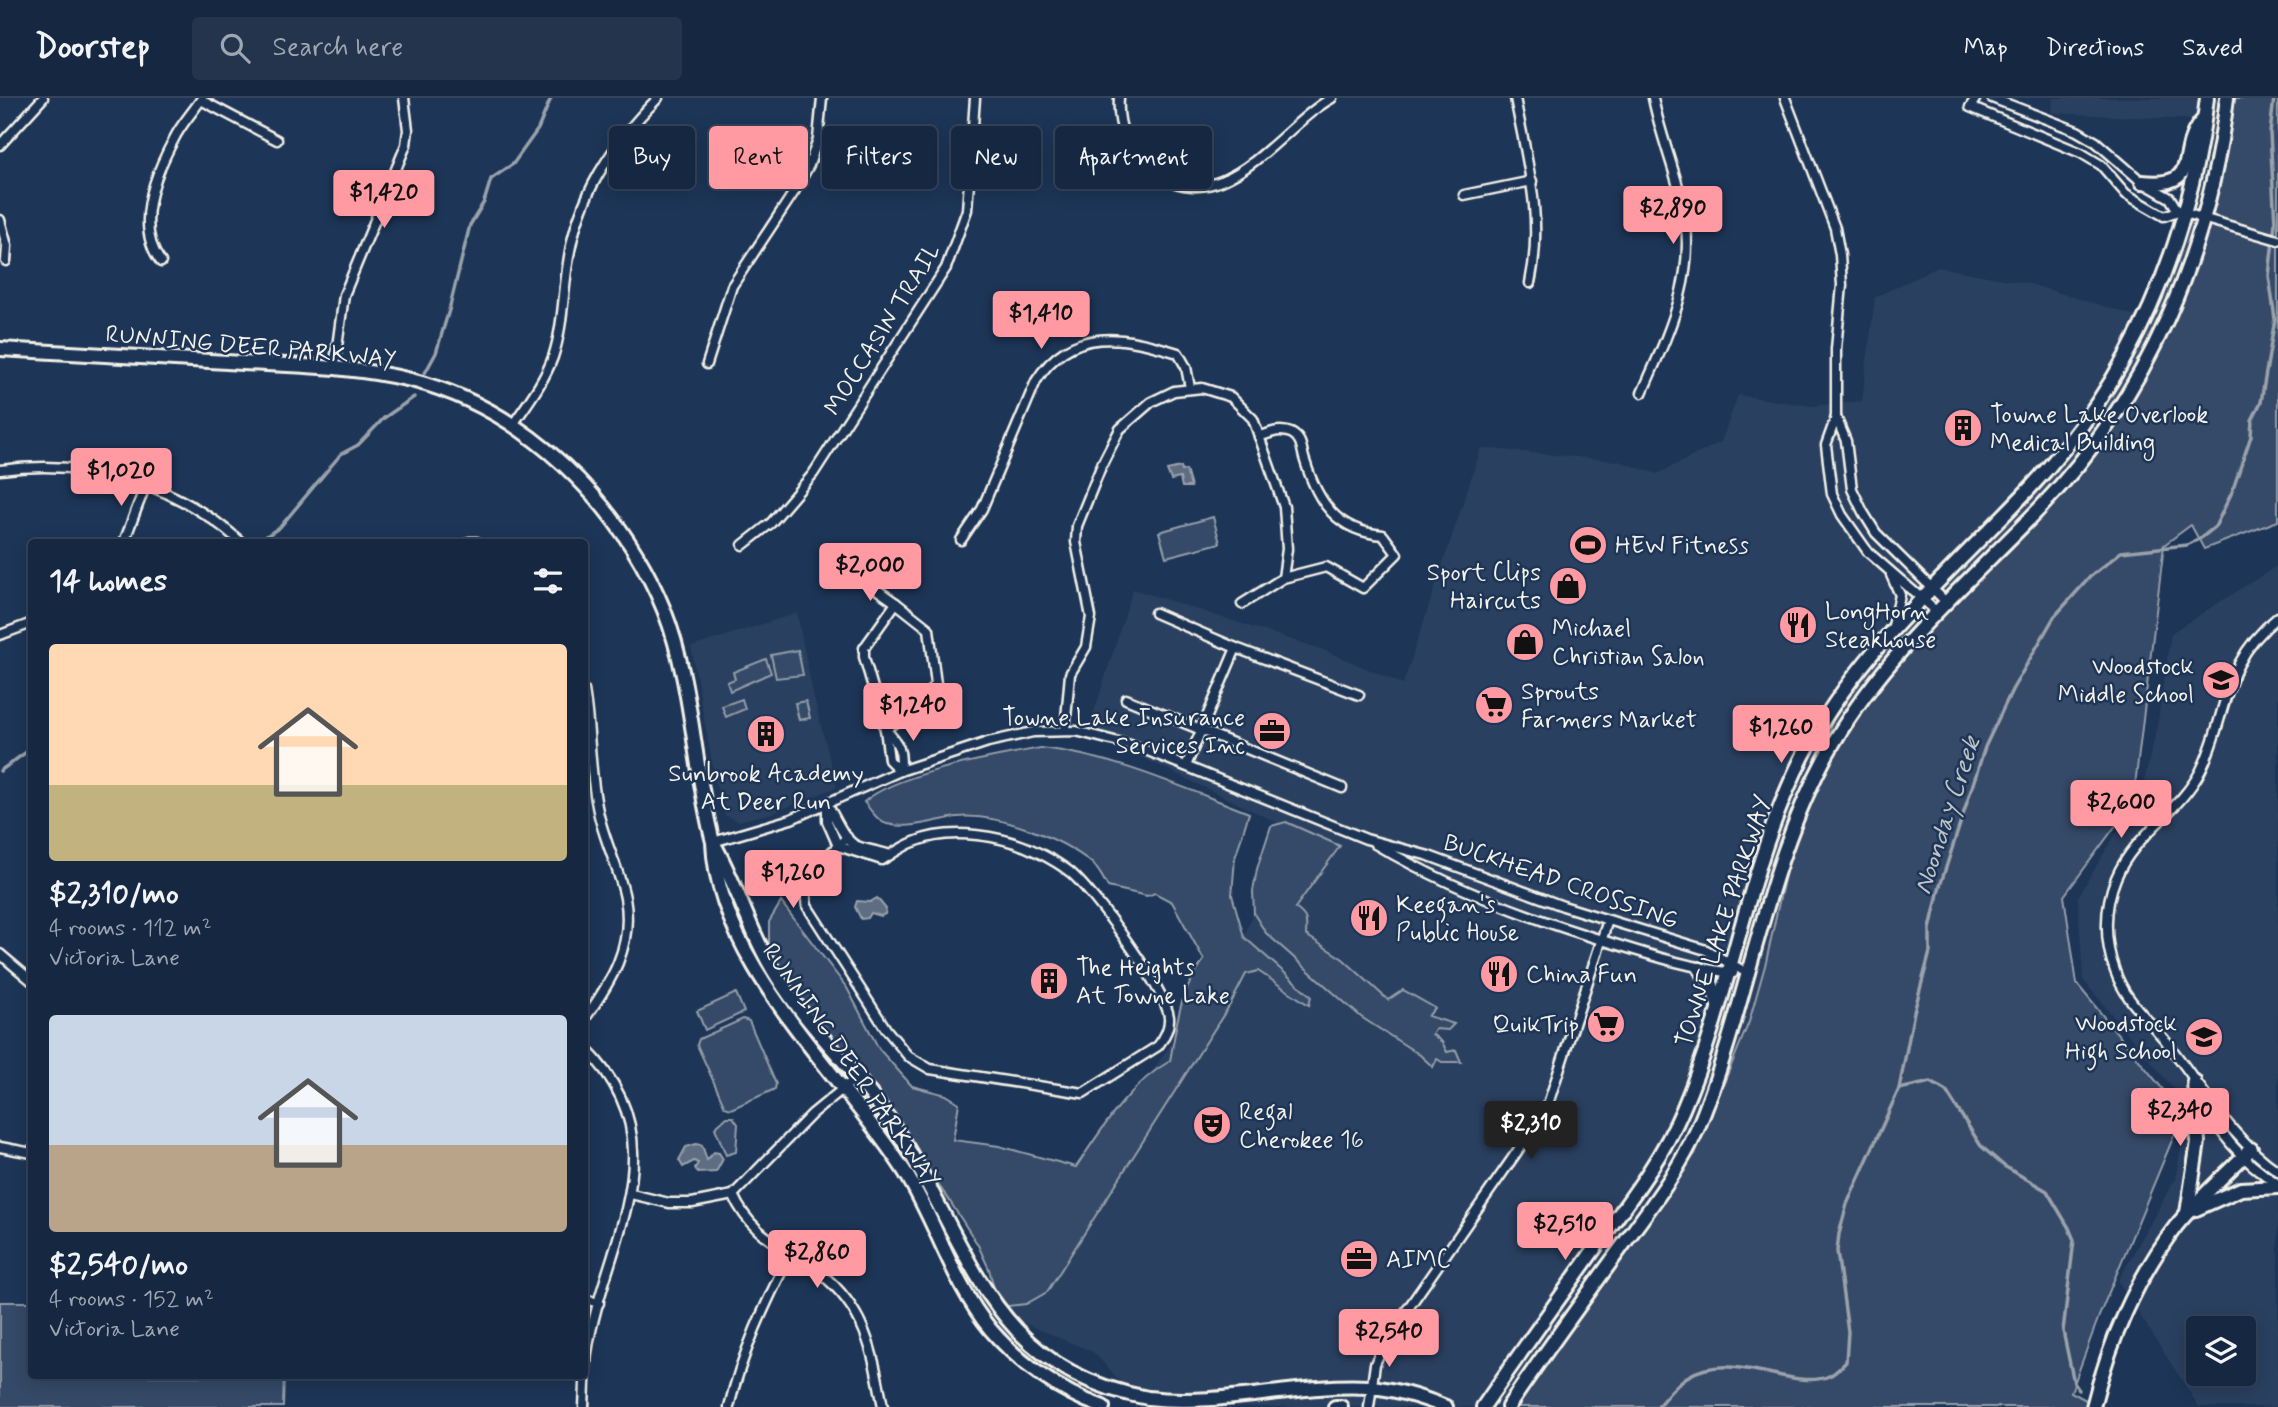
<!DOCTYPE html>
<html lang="en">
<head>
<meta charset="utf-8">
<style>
  body { margin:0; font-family:Mynerve,sans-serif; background:#23344c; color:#f1f3f6; height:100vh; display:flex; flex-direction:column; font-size:26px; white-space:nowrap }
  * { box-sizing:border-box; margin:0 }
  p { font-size:23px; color:#9ea6b1 }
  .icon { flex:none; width:38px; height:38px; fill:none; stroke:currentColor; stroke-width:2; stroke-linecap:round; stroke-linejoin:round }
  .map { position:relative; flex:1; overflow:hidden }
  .side { position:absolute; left:28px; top:441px; width:560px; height:840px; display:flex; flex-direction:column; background:#162841; border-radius:7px; box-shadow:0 4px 18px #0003,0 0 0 2px #35445a }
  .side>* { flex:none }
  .banner { position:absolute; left:609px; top:28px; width:665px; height:63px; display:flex; gap:14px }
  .buttons { position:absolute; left:2186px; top:1218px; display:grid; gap:14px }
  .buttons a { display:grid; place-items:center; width:70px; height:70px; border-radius:7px; background:#162841; box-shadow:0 4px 18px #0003,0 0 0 2px #35445a; font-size:35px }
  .price { position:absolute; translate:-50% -60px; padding:0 16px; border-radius:7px; background:#ff9aa2; color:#111; font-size:23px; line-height:46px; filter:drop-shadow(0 2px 4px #0008) }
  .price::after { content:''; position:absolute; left:50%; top:42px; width:21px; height:16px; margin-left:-10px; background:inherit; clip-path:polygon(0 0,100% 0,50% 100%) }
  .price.on { background:#222; color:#fff }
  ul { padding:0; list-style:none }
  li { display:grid; align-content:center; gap:14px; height:371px; padding:0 21px }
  li span { display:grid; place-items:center; height:217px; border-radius:7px; color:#555 }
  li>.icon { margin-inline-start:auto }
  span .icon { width:126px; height:126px; fill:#fffc; stroke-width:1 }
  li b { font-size:30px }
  h2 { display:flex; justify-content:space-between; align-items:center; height:84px; padding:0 21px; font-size:30px }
  .pill { padding:0 24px; border-radius:7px; background:#162841; box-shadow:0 4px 18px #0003,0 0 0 2px #35445a; font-size:24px; line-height:63px }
  .pill.on { background:#ff9aa2; color:#111 }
  header { display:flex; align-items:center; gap:42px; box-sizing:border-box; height:98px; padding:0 35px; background:#162841; border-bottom:2px solid #35445a }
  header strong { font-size:33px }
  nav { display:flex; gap:38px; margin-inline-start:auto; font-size:24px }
  .search { width:490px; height:63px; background:#23344c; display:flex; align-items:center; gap:18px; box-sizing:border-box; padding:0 24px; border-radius:7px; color:#9ea6b1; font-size:26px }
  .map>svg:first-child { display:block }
  .built { fill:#2a4060; fill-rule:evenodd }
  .green { fill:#354a67; stroke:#949ea8; stroke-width:2 }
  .water { fill:#5e6d82; stroke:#9aa2ab; stroke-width:2 }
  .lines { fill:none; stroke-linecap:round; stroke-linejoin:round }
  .stream { stroke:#9aa2ab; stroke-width:3.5 }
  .street-casing { stroke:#f4f1e8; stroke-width:13 }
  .secondary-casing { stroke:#f4f1e8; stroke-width:18 }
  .street { stroke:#1d3557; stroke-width:8 }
  .secondary { stroke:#1d3557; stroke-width:12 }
  .labels { text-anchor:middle; stroke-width:5; stroke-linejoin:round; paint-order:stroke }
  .street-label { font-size:24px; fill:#f4f1e8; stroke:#1d3557 }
  .poi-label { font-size:24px; fill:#f4f1e8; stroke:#1d3557; text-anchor:start }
  .water-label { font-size:26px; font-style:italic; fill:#c0c3c4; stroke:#1d3557 }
</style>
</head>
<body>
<header>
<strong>Doorstep</strong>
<div class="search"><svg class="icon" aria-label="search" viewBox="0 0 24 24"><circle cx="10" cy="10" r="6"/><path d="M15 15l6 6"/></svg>Search here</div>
<nav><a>Map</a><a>Directions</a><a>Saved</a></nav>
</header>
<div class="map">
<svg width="2278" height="1309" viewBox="0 0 2278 1309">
  <rect width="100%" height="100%" fill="#1d3557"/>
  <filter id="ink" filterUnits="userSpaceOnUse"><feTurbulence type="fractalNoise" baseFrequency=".0143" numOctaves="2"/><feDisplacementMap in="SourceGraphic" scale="14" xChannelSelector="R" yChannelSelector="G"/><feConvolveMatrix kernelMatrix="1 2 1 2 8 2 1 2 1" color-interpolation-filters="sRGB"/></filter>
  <g filter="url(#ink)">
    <!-- built -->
    <g class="built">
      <polygon points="2053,0 2219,0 2216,23 2052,15"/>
      <polygon points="1938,169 2030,186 2143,220 2118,276 2036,374 1915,502 1766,864 1749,924 1695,1056 1633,1130 1512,1309 1144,1309 1093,1254 990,1211 1244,839 1284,728 1088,633 1133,491 1321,551 1403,586 1481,350 1618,363 1657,376 1721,344 1738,297 1811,308 1862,303 1875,199"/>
      <path d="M2278,467V1309H2199L2118,1183L2175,1081L2183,1041L2178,996L2083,882L2078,799L2115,737L2139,705L2157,629L2171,535ZM2198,1230H2244V1276H2198Z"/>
      <polygon points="797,515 813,596 837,689 773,715 738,723 725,717 719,703 691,549"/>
    </g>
    <!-- green -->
    <g class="green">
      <polygon points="2219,0 2278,0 2278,423 2204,451 2191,427 2164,447 2133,704 2064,798 2077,886 2183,1016 2099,1218 2071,1294 2099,1309 1512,1309 1633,1130 1695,1056 1749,924 1766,864 1802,699 1838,610 1915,502 2036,374 2118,276 2206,93"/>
      <polygon points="1213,419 1220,445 1166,459 1159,434"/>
      <polygon points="798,552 803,577 776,580 771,557"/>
      <polygon points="766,561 771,575 730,593 727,584 735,581 733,574"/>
      <polygon points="742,601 745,611 726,619 722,608"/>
      <polygon points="806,603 810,620 799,622 795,605"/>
      <path d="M1041,650C1114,658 1181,689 1249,715L1235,760L1232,797L1244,839L1311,898L1309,907L1258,873L1246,876L1231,905L1047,1194L1026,1206L999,1209L989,1171L978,1147L949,1102L853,964L800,908L769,847V824L781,804L847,890L879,951L912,988L946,997L959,1005L953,1042L999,1048L1076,1069C1102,1031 1129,986 1170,963C1178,921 1178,898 1204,862L1172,804L1155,795L1147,798L1108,789C1104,782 1099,772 1093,766C1062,740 998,715 957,719C935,722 909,732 887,726C878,724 870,711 864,704C895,675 998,658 1041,650Z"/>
      <path d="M1286,724L1340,748L1295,810C1307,818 1307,822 1306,837L1343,861L1388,902L1403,892L1435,910L1428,918L1454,926L1448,932L1435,931L1432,936L1442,944L1447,954L1456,952L1461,964H1442L1437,961L1433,969L1420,957L1361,919L1266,835L1254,816L1253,793L1257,771L1271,728Z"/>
      <polygon points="736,895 744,914 705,932 697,913"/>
      <polygon points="743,921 749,923 776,986 775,991 731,1011 725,1009 697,947 699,941"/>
      <polygon points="727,1019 733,1019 738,1026 736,1054 726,1057 715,1030"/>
      <polygon points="0,1204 31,1204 32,1278 284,1278 283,1309 0,1309"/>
    </g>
    <!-- water -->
    <g class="water">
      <polygon points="1181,369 1182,373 1186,372 1191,389 1182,389 1180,380 1171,382 1167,372"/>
      <polygon points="877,800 886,811 885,816 881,818 871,815 868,820 861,821 855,809 857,803 870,804"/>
      <polygon points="696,1046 702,1047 707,1062 714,1054 719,1055 723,1061 716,1074 698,1075 695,1070 698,1065 694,1063 683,1069 679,1062 686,1049"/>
    </g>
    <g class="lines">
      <!-- stream -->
      <g class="stream">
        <polyline points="425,275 436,255 449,212 470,127 484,104 491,81 513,66 538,31 551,0"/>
        <polyline points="262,441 280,429 341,356 358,347 384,320 414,299"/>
        <polyline points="0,673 32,650"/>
        <polyline points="1899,991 1931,984 1946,993 1981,1048 2004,1068 2047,1093 2069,1130 2074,1142 2063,1233 2074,1285 2079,1292"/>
        <path d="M1657,1309C1666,1299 1676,1286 1687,1279C1733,1250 1794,1294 1829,1278C1835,1276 1841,1269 1846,1264L1848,1234L1837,1153L1839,1136L1847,1106L1899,991L1914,914L1930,854V831L1939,791L1985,649L2012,592L2054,519L2090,479L2121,454L2187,447L2201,440L2215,429L2232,394L2251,338L2252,322L2261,304L2275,221L2269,178L2275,125L2270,35L2274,0"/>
      </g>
      <defs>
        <g id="street">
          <path d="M1119,0C1117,27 1127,55 1149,71C1224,127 1276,31 1332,0"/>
          <path d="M1515,0C1527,63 1544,121 1530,185"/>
          <polyline points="1785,0 1835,130 1840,157 1842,187 1836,251 1836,319 1826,347 1832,396 1842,417 1868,454 1936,513"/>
          <polyline points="1976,0 1970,9 2081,55 2101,67 2126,96 2164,118 2178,113 2278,142"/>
          <polyline points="1992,0 2077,33 2096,44 2142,84 2170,100 2178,113"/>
          <polyline points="201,2 277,42"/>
          <polyline points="0,47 43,0"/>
          <polyline points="1464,97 1532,83"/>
          <polyline points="0,122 7,148 6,163"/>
          <path d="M161,164C134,129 155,76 174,41C181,26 193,14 202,0"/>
          <polyline points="707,266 732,188 794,94 809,67 818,41 822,0"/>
          <polyline points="334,271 344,197 406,47 408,32 404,0"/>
          <path d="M1642,295C1670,232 1699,174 1682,104C1674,69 1660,36 1653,0"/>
          <polyline points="1836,319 1846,343 1852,391 1863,414 1876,435 1946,504"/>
          <path d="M512,328C527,306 544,284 553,259C563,229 563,196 568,165C577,99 612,46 658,0"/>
          <path d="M0,372C88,360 174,384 241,444"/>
          <path d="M961,442L982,411L1036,283C1071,227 1124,238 1178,255L1186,269L1190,290"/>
          <polyline points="124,444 146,386"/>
          <polyline points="469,444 477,444"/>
          <polyline points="743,447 771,425 813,376 946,170 967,112 975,0"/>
          <polyline points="1891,477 1900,497 1893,528"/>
          <polyline points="862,481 896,505"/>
          <path d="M1242,506L1283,480L1326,469L1363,490L1397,456L1383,437C1337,433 1318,405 1305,363C1301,352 1303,341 1291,335C1279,330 1270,335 1259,339"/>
          <polyline points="1155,515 1236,550 1186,668"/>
          <path d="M2278,519C2220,566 2229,615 2201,672C2180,714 2134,736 2116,780C2104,809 2104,844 2115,873C2125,902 2146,919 2164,941C2199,984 2232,1043 2278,1073"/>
          <polyline points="0,537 32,525"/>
          <polyline points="1236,550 1359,597"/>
          <path d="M584,592C591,632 589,673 598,713C604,743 619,770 625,800C634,848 611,884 584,922"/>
          <polyline points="1126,601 1342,690"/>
          <polyline points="885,631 907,618 936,586 929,531 896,505 864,550 864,559 885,631 889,662 900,673"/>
          <path d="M885,631C899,645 903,654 900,673"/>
          <polyline points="1065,632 1070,576 1086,549 1091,519 1076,444 1077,428 1103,364 1120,331 1151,304 1174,293 1202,290 1231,299 1253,321 1284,409 1287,451 1283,480"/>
          <path d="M827,706V723L838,748L882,762C892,756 903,748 914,744C951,729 1004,737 1039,755C1049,760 1061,767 1070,774C1093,793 1166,892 1169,919C1170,930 1165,939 1158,948L1083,995L930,971L908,958L886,931L807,808C800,776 827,760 847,739"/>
          <path d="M827,706C835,718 844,743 857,748C866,752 879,753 890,757"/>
          <polyline points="713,744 791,721 900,673 988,644 1033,634 1076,633 1138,649 1366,741 1429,758 1563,808 1706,852 1749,876"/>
          <path d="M1375,746C1451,791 1533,822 1618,847C1656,859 1693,870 1733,875"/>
          <polyline points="0,856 32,883"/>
          <path d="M2198,992C2215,1032 2241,1063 2278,1086"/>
          <polyline points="0,1049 32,1055"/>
          <polyline points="631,1096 669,1105 692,1105 733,1097 812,1016 856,980"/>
          <path d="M733,1097C753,1141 785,1148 820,1175C866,1211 873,1255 883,1309"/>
          <polyline points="584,1201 599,1205"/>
          <path d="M584,1309C585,1291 585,1273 587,1255C603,1145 684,1046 584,949"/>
          <path d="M729,1309C742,1254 765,1207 790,1156"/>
          <polyline points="1369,1309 1375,1266 1384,1245 1546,1012 1608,822"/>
        </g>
        <g id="secondary">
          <path d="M2142,84C2206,91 2174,49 2204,21"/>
          <path d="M0,251C76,255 151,260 227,264C288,268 351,267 411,282C526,311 620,404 664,512C693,585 693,669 713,744C717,867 843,976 905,1074C937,1125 952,1185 991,1232C1020,1266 1060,1294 1103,1309"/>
          <path d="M714,746C738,789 751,838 778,880C812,934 861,977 895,1030C971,1146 987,1271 1148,1300C1221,1309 1296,1285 1369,1289C1396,1291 1421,1299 1446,1309"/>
          <polyline points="1700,871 1712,887 1718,907"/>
          <polyline points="2196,1111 2241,1091 2278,1089"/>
          <polyline points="2187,1115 2198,1044 2194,983"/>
          <polyline points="1335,1309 1341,1309"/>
          <path d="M1483,1309C1522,1252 1562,1197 1602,1140C1632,1099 1663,1058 1683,1011C1734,892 1747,758 1811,643C1867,544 1953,472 2030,390C2131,282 2190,146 2207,0"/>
          <path d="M1508,1309C1545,1254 1584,1201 1623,1147C1649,1111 1679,1073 1697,1032C1750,906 1764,762 1834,644C1888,552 1968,485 2041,409C2148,297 2209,154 2227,0"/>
          <path d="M2093,1309C2108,1247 2137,1179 2176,1128C2199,1100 2226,1076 2251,1051"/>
        </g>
      </defs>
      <!-- street casing -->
      <use href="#street" class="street-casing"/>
      <!-- secondary casing -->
      <use href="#secondary" class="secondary-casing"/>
      <!-- street -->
      <use href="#street" class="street"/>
      <!-- secondary -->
      <use href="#secondary" class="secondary"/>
    </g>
  </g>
  <!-- icons -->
  <defs>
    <symbol id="building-disc" viewBox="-11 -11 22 22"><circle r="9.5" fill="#ff9aa2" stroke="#1d3557"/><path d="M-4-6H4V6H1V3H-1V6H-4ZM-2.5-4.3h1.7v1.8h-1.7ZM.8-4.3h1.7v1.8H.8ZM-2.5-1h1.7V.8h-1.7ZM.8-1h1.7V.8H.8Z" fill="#111"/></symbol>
    <symbol id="stadium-disc" viewBox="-11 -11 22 22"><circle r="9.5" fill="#ff9aa2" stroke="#1d3557"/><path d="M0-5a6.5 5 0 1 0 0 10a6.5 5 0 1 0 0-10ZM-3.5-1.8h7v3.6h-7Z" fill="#111"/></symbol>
    <symbol id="shop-disc" viewBox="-11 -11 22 22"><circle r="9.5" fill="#ff9aa2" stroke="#1d3557"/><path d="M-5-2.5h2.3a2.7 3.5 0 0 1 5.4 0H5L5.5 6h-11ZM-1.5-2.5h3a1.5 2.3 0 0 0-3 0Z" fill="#111"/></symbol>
    <symbol id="restaurant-disc" viewBox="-11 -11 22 22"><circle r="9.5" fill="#ff9aa2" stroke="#1d3557"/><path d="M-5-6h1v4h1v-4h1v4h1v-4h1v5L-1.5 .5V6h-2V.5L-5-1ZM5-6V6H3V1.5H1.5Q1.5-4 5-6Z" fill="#111"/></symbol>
    <symbol id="school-disc" viewBox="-11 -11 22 22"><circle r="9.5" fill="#ff9aa2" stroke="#1d3557"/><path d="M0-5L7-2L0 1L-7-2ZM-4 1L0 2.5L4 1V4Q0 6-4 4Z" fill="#111"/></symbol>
    <symbol id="supermarket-disc" viewBox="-11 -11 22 22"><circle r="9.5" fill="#ff9aa2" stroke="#1d3557"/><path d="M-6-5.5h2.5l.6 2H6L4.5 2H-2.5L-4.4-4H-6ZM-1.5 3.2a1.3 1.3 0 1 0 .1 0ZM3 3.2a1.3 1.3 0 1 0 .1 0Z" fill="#111"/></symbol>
    <symbol id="office-disc" viewBox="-11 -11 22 22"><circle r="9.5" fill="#ff9aa2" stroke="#1d3557"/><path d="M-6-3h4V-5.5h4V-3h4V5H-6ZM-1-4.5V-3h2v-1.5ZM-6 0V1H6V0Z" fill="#111"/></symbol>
    <symbol id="theatre-disc" viewBox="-11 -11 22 22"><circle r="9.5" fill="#ff9aa2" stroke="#1d3557"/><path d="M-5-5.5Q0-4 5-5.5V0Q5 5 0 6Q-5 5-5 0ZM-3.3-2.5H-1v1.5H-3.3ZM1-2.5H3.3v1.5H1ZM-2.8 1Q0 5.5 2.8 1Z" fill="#111"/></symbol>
  </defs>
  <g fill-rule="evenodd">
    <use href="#building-disc" x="1941" y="308" width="44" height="44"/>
    <use href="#stadium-disc" x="1566" y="425" width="44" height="44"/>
    <use href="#shop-disc" x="1546" y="466" width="44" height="44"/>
    <use href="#restaurant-disc" x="1776" y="505" width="44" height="44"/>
    <use href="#shop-disc" x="1503" y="522" width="44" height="44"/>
    <use href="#school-disc" x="2199" y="560" width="44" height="44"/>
    <use href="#supermarket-disc" x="1472" y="585" width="44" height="44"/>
    <use href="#office-disc" x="1250" y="611" width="44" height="44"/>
    <use href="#building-disc" x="744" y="614" width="44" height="44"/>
    <use href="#restaurant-disc" x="1347" y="798" width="44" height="44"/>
    <use href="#restaurant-disc" x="1477" y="854" width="44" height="44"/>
    <use href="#building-disc" x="1027" y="861" width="44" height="44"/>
    <use href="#supermarket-disc" x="1584" y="904" width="44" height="44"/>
    <use href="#school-disc" x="2182" y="917" width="44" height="44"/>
    <use href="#theatre-disc" x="1190" y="1005" width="44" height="44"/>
    <use href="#office-disc" x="1337" y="1139" width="44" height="44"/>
  </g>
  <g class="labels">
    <!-- street labels -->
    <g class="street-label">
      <text transform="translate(882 231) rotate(-58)" y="8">MOCCASIN TRAIL</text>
      <text transform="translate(251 248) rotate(5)" y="8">RUNNING DEER PARKWAY</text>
      <text transform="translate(1561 783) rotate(19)" y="8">BUCKHEAD CROSSING</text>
      <text transform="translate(1723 823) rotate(-72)" y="8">TOWNE LAKE PARKWAY</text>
      <text transform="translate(852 967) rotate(55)" y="8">RUNNING DEER PARKWAY</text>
    </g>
    <!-- poi labels -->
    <g class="poi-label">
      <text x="1990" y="324">Towne Lake Overlook<tspan x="1990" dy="28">Medical Building</tspan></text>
      <text x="1615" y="455">HEW Fitness</text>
      <text x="1541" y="482" text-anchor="end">Sport Clips<tspan x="1541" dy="28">Haircuts</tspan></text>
      <text x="1825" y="521">LongHorn<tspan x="1825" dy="28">Steakhouse</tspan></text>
      <text x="1552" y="538">Michael<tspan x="1552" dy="28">Christian Salon</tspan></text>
      <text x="2194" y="576" text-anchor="end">Woodstock<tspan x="2194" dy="28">Middle School</tspan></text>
      <text x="1521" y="601">Sprouts<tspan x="1521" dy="28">Farmers Market</tspan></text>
      <text x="1245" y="627" text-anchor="end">Towne Lake Insurance<tspan x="1245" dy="28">Services Inc</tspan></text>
      <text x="766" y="683" text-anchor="middle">Sunbrook Academy<tspan x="766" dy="28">At Deer Run</tspan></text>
      <text x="1396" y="814">Keegan's<tspan x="1396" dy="28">Public House</tspan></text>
      <text x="1076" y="877">The Heights<tspan x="1076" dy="28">At Towne Lake</tspan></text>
      <text x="1526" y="884">China Fun</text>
      <text x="2177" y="933" text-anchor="end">Woodstock<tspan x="2177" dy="28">High School</tspan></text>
      <text x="1579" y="934" text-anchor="end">QuikTrip</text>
      <text x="1239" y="1021">Regal<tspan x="1239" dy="28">Cherokee 16</tspan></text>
      <text x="1386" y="1169">AIMC</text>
    </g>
    <!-- water labels -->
    <g class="water-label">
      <text transform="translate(1946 717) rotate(-72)" y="9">Noonday Creek</text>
    </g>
  </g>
</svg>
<div class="buttons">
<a><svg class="icon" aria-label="layers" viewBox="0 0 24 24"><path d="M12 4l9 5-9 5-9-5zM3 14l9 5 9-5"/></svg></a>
</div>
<b class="price" style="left:384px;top:132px">$1,420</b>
<b class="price" style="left:1673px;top:148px">$2,890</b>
<b class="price" style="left:1041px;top:253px">$1,410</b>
<b class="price" style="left:121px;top:410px">$1,020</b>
<b class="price" style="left:870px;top:505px">$2,000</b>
<b class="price" style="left:913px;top:645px">$1,240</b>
<b class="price" style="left:1781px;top:667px">$1,260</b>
<b class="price" style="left:2121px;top:742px">$2,600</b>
<b class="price" style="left:793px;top:812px">$1,260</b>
<b class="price" style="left:2180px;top:1050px">$2,340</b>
<b class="price on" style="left:1531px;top:1063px">$2,310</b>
<b class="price" style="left:1565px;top:1164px">$2,510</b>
<b class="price" style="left:817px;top:1192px">$2,860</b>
<b class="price" style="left:1389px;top:1271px">$2,540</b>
<div class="banner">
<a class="pill">Buy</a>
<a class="pill on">Rent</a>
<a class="pill">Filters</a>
<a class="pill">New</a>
<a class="pill">Apartment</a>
</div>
<section class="side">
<h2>14 homes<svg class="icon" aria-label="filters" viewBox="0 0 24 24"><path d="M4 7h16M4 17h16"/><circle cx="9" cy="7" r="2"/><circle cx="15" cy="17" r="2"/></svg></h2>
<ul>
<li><span style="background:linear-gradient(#ffd9b3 65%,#c2b280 0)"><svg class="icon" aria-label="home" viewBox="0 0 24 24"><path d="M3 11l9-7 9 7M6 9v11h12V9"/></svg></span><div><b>$2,310/mo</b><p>4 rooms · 112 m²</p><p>Victoria Lane</p></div></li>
<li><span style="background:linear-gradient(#c9d6e8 60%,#b9a48a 0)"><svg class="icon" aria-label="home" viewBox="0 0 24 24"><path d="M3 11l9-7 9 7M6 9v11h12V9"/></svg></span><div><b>$2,540/mo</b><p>4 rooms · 152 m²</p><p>Victoria Lane</p></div></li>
</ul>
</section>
</div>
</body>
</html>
